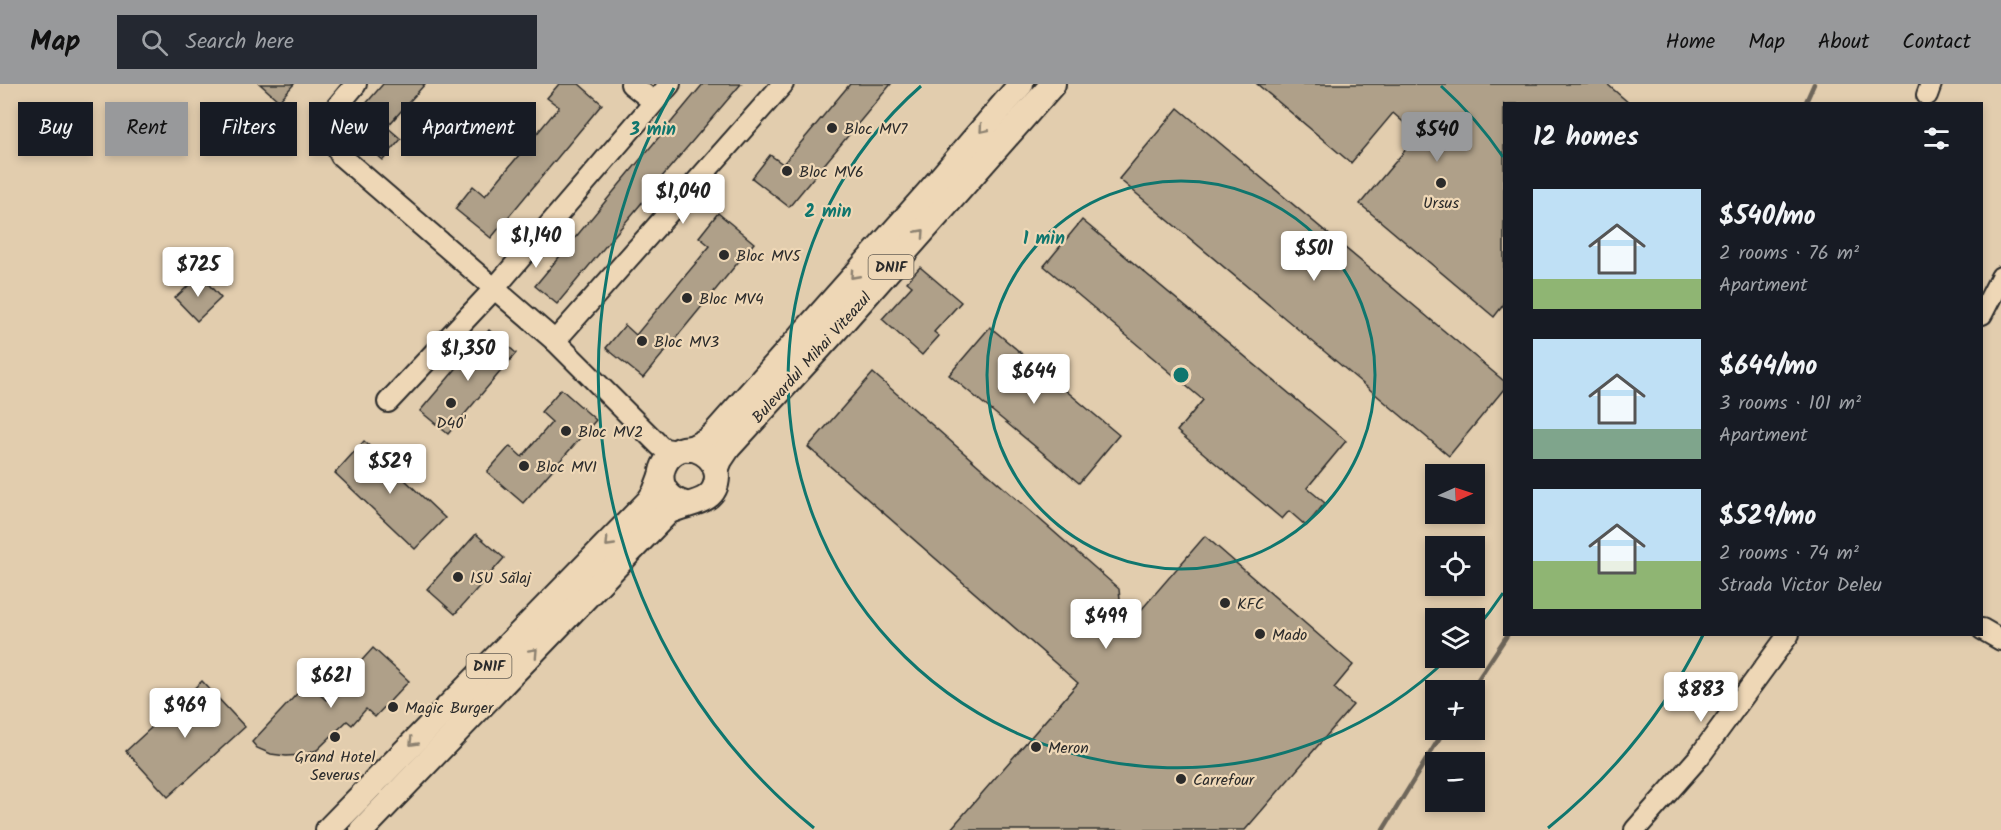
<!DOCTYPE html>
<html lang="en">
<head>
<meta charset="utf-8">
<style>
  body { margin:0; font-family:Kalam,sans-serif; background:#242831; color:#f1f3f6; height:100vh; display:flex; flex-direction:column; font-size:22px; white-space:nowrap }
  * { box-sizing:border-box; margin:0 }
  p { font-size:20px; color:#9ea1a6 }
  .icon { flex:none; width:33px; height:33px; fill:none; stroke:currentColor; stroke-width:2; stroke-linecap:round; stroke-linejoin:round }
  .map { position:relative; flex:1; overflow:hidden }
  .side { position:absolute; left:1503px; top:18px; width:480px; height:534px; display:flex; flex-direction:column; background:#171b24; border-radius:0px; box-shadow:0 3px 9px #0003 }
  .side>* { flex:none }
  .top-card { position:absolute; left:18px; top:18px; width:570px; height:54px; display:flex; gap:12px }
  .needle { width:39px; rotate:87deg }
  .fabs { position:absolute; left:1425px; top:380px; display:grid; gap:12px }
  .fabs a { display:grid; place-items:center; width:60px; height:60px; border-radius:0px; background:#171b24; box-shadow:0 3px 9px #0003; font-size:30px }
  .price { position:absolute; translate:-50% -51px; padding:0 14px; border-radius:6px; background:#fff; color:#222; font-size:20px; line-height:39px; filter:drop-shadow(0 2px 3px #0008) }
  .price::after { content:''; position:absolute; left:50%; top:36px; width:18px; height:14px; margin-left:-9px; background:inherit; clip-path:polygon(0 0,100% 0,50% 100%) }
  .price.current { background:#98999b; color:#111 }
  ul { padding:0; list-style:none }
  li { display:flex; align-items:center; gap:18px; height:150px; padding:0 30px }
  li span { display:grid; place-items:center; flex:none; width:168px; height:120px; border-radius:0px; color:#555 }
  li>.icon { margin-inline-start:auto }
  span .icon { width:72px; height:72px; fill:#fffc; stroke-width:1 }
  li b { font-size:26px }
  h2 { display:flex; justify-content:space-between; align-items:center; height:72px; padding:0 30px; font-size:26px }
  .chip { padding:0 21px; border-radius:0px; background:#171b24; box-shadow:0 3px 9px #0003; font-size:21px; line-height:54px }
  .chip.current { background:#98999b; color:#111 }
  header { display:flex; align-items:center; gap:36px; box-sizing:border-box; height:84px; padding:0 30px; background:#98999b; color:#111 }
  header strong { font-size:28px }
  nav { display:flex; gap:33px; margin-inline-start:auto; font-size:21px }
  .search { width:420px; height:54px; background:#242831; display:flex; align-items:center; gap:15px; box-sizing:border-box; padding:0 21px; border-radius:0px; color:#9ea1a6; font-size:22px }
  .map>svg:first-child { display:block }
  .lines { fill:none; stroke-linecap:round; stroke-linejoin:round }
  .stream { stroke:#6e665a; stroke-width:4.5 }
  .building { fill:#afa089; stroke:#2b2b2b; stroke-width:1.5 }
  .minor-casing { stroke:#2b2b2b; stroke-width:24 }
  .major-casing { stroke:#2b2b2b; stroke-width:28 }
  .minor { stroke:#eed7b6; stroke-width:20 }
  .major { stroke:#eed7b6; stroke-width:24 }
  .oneway { stroke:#8c8170 }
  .ring { fill:none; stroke:#0f766e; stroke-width:3 }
  .poi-dot { fill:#2b2b2b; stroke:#eed7b6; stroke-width:2 }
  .labels { text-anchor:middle; stroke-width:4.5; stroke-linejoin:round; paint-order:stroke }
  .shield { fill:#eed7b6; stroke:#665f55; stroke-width:1.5 }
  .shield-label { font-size:15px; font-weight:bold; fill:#2b2b2b }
  .poi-label { font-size:16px; fill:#2b2b2b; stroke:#eed7b6; text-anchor:start }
  .street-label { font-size:16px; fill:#2b2b2b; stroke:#eed7b6 }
  .centre { fill:#0f766e; stroke:#eed7b6; stroke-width:3 }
  .ring-label { font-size:18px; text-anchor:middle; font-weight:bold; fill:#0f766e; stroke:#eed7b6; stroke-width:4.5; stroke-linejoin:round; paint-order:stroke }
</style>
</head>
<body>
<header>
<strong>Map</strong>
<div class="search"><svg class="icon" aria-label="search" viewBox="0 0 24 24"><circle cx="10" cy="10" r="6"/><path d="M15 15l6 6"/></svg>Search here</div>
<nav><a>Home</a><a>Map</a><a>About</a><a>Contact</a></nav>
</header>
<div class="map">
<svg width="2001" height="746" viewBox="0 0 2001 746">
  <rect width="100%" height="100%" fill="#e2cdae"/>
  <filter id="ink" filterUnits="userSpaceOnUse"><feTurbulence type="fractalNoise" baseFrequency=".0167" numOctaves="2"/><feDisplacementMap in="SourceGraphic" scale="12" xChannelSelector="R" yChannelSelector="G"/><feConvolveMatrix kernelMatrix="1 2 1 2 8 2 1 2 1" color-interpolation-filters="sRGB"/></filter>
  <g filter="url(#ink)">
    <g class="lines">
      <!-- stream -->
      <g class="stream">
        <polyline points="1805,20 1814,0"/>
        <polyline points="1471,606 1508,550"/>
        <polyline points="1383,746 1445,645"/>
      </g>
    </g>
    <!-- building -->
    <g class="building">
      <polygon points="260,0 294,0 279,17"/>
      <polygon points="383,0 425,0 387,43 401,55 383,76 345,44"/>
      <polygon points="559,0 579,0 602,20 491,154 455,125 473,102 485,112 559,23 547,14"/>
      <polygon points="703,0 741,0 644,114 645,115 557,220 535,202"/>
      <polygon points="850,0 891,0 789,123 752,94 770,71 783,80"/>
      <polygon points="1257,0 1607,0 1630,20 1504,20 1504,220 1494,233 1360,120 1418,51 1393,29 1351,79"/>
      <polygon points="1178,24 1504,297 1504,305 1449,372 1119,95"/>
      <polygon points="718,129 754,159 643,294 606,264 625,241 636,251 710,162 699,153"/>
      <polygon points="1082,136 1346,357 1307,404 1325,419 1306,442 1289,427 1282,435 1177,347 1203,316 1044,182"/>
      <polygon points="920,183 961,218 934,248 939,252 922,271 882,235 912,202 907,198"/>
      <polygon points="200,191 221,214 197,237 175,214"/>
      <polygon points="990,243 1119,351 1079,399 949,291"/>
      <polygon points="489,246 516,269 448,350 420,327"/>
      <polygon points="873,289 1119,505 1123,547 1205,452 1353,581 1334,604 1353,621 1245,746 950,746 1078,599 808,363"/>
      <polygon points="561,305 596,336 523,419 487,388 510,362 522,373 552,338 541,328"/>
      <polygon points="364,357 445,434 415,465 335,389"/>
      <polygon points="476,450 504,474 455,530 427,505"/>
      <polygon points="373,564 409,597 375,633 366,625 352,641 347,637 317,666 303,671 286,672 271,670 257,664 252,658 307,599 326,616"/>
      <polygon points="202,597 245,643 168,713 126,667"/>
    </g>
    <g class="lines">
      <defs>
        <g id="minor">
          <polyline points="356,0 330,31 331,53 341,72 555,257 660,362 665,365 678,367"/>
          <polyline points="631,0 654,18"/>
          <polyline points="1927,11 1931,0"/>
          <polyline points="1982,230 2001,193"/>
          <polyline points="555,257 783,0"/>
          <polyline points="388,318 494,205 670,0"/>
          <polyline points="1982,545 2001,556"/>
          <polyline points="1635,746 1699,673 1789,550"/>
        </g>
        <g id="major">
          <polyline points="690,365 707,356 715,349 928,109 1021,0"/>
          <polyline points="716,386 720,376 728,364 834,248 1053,0"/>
          <polyline points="328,746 649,417 655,408 661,392"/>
          <path d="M362,746L668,428C687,418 716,421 717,393C717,383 711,374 703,369C669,348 639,406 685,420"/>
        </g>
      </defs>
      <!-- minor casing -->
      <use href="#minor" class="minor-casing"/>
      <!-- major casing -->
      <use href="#major" class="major-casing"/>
      <!-- minor -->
      <use href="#minor" class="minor"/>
      <!-- major -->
      <use href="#major" class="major"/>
    </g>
    <!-- one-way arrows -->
    <defs><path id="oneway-chevron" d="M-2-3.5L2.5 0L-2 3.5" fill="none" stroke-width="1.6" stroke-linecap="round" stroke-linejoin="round" transform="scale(1.5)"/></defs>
    <g class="oneway">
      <use href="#oneway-chevron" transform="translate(983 45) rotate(131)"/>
      <use href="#oneway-chevron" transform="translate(921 149) rotate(-48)"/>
      <use href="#oneway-chevron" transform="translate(854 191) rotate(132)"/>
      <use href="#oneway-chevron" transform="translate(609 459) rotate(134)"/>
      <use href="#oneway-chevron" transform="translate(534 568) rotate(-47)"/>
      <use href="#oneway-chevron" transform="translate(413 658) rotate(134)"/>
    </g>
  </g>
  <!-- distance rings -->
  <g class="ring">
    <circle cx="1181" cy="291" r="194"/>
    <path d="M1503 509A389 389 0 0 1 1475 546M1449 573A389 389 0 1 1 921 2M1441 2A389 389 0 0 1 1503 73"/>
    <path d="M1703 551A583 583 0 0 1 1548 744M814 744A583 583 0 0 1 674 4"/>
  </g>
  <!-- markers -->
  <g class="poi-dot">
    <circle cx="832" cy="44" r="6"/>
    <circle cx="787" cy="87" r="6"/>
    <circle cx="1441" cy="99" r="6"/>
    <circle cx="724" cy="171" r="6"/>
    <circle cx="687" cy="214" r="6"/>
    <circle cx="642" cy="257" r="6"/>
    <circle cx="451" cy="319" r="6"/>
    <circle cx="566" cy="347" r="6"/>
    <circle cx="524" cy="382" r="6"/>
    <circle cx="458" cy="493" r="6"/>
    <circle cx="1225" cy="519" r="6"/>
    <circle cx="1260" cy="550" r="6"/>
    <circle cx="393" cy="623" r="6"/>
    <circle cx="335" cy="653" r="6"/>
    <circle cx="1036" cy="663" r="6"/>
    <circle cx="1181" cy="695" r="6"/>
  </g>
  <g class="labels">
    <!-- shield labels -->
    <g class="shield">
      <rect x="868.5" y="171" width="45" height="24" rx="4.5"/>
      <rect x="466.5" y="570" width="45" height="24" rx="4.5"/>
    </g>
    <g class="shield-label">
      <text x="891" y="188">DN1F</text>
      <text x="489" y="587">DN1F</text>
    </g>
    <!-- poi labels -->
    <g class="poi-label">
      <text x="844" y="50">Bloc MV7</text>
      <text x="799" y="93">Bloc MV6</text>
      <text x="1441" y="124" text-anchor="middle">Ursus</text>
      <text x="736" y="177">Bloc MV5</text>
      <text x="699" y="220">Bloc MV4</text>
      <text x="654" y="263">Bloc MV3</text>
      <text x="451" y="344" text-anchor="middle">D40'</text>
      <text x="578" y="353">Bloc MV2</text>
      <text x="536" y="388">Bloc MV1</text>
      <text x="470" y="499">ISU Sălaj</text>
      <text x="1237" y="525">KFC</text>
      <text x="1272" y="556">Mado</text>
      <text x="405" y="629">Magic Burger</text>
      <text x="1048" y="669">Meron</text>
      <text x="335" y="678" text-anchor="middle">Grand Hotel<tspan x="335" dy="18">Severus</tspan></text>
      <text x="1193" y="701">Carrefour</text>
    </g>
    <!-- street labels -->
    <g class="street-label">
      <text transform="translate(811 273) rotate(-48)" y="6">Bulevardul Mihai Viteazul</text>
    </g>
  </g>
  <circle cx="1181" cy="291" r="9" class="centre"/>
  <g class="ring-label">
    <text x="653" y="51">3 min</text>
    <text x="828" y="133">2 min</text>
    <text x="1044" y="160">1 min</text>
  </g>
</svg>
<div class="fabs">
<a><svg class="needle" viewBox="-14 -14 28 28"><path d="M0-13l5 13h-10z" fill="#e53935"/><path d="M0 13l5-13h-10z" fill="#9ea1a6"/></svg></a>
<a><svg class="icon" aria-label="locate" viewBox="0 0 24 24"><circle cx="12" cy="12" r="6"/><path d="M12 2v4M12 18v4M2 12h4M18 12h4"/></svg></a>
<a><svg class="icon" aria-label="layers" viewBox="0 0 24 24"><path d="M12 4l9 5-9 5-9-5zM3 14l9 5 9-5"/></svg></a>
<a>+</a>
<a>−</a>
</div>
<b class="price current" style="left:1437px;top:79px">$540</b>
<b class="price" style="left:683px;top:141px">$1,040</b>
<b class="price" style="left:536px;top:185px">$1,140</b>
<b class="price" style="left:1314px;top:198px">$501</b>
<b class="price" style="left:198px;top:214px">$725</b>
<b class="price" style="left:468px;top:298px">$1,350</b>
<b class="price" style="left:1034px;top:321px">$644</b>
<b class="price" style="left:390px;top:411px">$529</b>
<b class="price" style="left:1106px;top:566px">$499</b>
<b class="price" style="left:331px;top:625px">$621</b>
<b class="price" style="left:1701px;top:639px">$883</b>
<b class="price" style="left:185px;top:655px">$969</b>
<div class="top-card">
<a class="chip">Buy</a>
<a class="chip current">Rent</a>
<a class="chip">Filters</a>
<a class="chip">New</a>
<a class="chip">Apartment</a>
</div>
<section class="side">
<h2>12 homes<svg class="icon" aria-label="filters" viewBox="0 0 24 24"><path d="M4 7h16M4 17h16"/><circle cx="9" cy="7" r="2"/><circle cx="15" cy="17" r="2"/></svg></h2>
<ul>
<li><span style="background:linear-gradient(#bfe0f5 75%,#8fb573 0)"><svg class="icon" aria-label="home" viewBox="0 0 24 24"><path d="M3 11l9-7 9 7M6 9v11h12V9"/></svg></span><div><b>$540/mo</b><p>2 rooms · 76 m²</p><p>Apartment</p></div></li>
<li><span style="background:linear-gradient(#bfe0f5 75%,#7fa58c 0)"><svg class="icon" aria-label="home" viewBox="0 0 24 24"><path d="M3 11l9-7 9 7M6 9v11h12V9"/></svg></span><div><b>$644/mo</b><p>3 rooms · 101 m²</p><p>Apartment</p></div></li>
<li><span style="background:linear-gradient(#bfe0f5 60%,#8fb573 0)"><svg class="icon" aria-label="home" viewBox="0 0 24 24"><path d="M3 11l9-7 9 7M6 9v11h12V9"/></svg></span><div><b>$529/mo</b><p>2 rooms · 74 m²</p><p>Strada Victor Deleu</p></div></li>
</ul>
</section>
</div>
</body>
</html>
